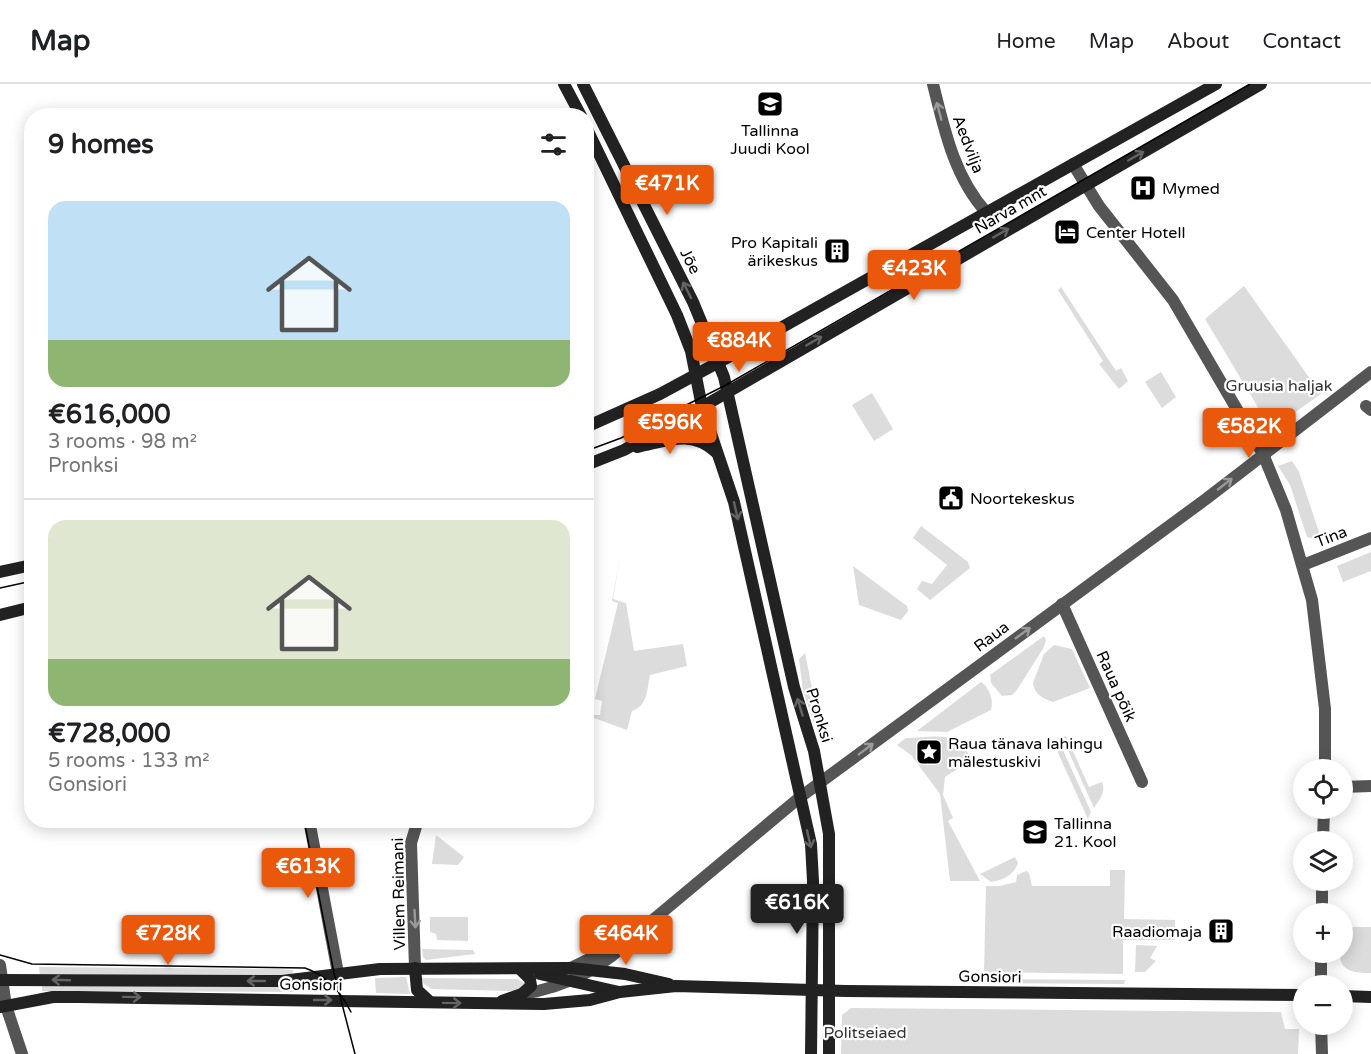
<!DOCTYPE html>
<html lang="en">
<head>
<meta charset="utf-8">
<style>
  body { margin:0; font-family:"Varela Round",sans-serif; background:#f6f6f6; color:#202124; height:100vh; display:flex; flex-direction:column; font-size:22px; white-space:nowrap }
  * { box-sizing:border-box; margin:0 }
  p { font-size:20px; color:#757577 }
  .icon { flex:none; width:33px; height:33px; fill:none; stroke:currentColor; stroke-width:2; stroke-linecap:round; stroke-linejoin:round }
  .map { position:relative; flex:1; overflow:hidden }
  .sheet { position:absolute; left:24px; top:24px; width:570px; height:720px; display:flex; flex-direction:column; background:#fff; border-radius:24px; box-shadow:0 3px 15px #0003 }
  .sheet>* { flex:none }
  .fabs { position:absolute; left:1293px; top:675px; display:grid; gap:12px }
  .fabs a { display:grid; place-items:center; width:60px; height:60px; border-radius:50%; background:#fff; box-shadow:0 3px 15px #0003; font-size:30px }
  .price { position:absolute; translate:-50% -51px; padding:0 14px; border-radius:6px; background:#ea580c; color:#fff; font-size:20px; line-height:39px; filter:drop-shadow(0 2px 3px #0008) }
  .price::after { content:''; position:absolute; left:50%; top:36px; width:18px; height:14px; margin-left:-9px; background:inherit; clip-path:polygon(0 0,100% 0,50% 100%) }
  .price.on { background:#222; color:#fff }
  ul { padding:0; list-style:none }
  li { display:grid; align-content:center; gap:12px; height:318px; padding:0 24px }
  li+li { border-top:2px solid #e0e0e0 }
  li span { display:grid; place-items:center; height:186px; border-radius:18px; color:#555 }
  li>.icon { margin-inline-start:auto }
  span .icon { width:108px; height:108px; fill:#fffc; stroke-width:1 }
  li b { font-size:26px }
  h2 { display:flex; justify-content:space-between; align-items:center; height:72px; padding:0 24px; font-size:26px }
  header { display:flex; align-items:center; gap:36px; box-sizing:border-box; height:84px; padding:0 30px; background:#fff; border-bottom:2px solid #e0e0e0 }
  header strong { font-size:28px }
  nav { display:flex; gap:33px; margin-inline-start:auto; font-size:21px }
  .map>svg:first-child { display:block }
  .green { fill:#dcdcdc }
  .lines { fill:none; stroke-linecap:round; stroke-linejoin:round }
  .minor { stroke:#555; stroke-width:12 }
  .tertiary { stroke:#555; stroke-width:12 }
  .secondary { stroke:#222; stroke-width:12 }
  .tram { stroke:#000; stroke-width:1.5 }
  .oneway { stroke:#999 }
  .oneway2 { stroke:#646464 }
  .labels { text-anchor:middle; stroke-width:4.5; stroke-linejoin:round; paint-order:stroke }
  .poi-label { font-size:16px; fill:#000; stroke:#fff; text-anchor:start }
  .street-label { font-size:16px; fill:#000; stroke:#fff }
  .park-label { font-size:16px; fill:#333; stroke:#fff }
</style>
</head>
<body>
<header>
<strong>Map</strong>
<nav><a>Home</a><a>Map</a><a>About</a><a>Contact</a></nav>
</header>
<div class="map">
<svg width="1371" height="970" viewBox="0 0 1371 970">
  <rect width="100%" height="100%" fill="#fff"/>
  <!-- green -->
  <g class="green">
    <polygon points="1244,202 1321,310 1274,343 1265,335 1205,235"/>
    <polygon points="1061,203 1116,287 1121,284 1128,297 1119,305 1099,280 1103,277 1058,206"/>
    <polygon points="1161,288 1176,313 1162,324 1145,298"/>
    <polygon points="872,309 893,345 874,357 852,321"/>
    <polygon points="1292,377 1299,388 1322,457 1307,453 1290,401 1278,382"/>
    <polygon points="921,442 968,478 970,484 930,516 917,505 922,497 932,500 947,481 913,454"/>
    <polygon points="1371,468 1371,487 1343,498 1337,482"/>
    <path d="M620,474L613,515L626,519L634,567L683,560L687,582L650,591C647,605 648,622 632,627L627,646L586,631H600L602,617L595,615L618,519L612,517Z"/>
    <polygon points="853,482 907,522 908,527 901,536 859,521"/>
    <polygon points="1044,552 1046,556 1044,563 1017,606 1012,611 1002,612 991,599 990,591"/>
    <path d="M1054,561L1072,565L1090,604L1053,618C1043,615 1034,610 1033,599L1044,570Z"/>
    <polygon points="805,569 815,619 814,639 803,607 799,575"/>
    <path d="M981,598C989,603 994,616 991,626L947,648L917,647Z"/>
    <path d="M1066,652L1089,703L1102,698C1106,708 1100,715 1094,724L1062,653Z"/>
    <path d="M906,654C929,654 960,645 969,672L965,680L945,693L943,711L953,734L948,737L980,797H950L940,710L911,671L897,661Z"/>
    <polygon points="1058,655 1091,728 1088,735 1053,658"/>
    <polygon points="436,751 464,773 458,781 432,780"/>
    <path d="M1015,773L1018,779C1014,791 1003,796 991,798L980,790Z"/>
    <polygon points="1110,786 1125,786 1124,835 1175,836 1175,856 1123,856 1123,890 984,888 986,802 1000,802 1016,798 1017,791 1026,787 1029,789 1032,802 1110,802"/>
    <polygon points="430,833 468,833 468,857 437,856 436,850 430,848"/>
    <path d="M1343,843H1371V889C1356,889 1339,888 1340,869L1342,868Z"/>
    <polygon points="1136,861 1157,862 1150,874 1156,877 1145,888 1135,888"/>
    <polygon points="422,865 473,866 475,870 426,876 423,873"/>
    <polygon points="39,883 278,885 293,886 292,890 281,893 40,893"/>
    <polygon points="406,893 410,910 376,909 375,894"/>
    <polygon points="421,894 518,895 525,900 523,904 513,907 432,905 424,900"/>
    <polygon points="986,895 1125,896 1124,900 986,899"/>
    <polygon points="297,900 298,908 42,907 42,902"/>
    <polygon points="851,924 1281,928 1285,945 1299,945 1298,970 841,970 842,931"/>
  </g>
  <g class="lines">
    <!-- minor -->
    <g class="minor">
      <path d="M933,0C944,44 954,93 986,128"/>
      <polyline points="1366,322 1371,326"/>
      <polyline points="1303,481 1371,454"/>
      <polyline points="1062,520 1142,698"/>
      <polyline points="1342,703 1371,702"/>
      <polyline points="0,881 6,922 22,970"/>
      <polyline points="415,884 411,759 418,736"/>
    </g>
    <!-- tertiary -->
    <g class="tertiary">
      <polyline points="1073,80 1099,122 1173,216 1263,370 1286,426 1312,516 1325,625 1325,686"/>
      <polyline points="309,736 338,889"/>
      <polyline points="1323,758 1324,724"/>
      <polyline points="1322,830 1322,796"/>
      <polyline points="571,884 612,864"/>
      <polyline points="1321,902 1321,868"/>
      <path d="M522,910C568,903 605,883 636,850L799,714L1206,415L1371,288"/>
      <polyline points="1321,940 1322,970"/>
    </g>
    <!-- secondary -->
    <g class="secondary">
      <polyline points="564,0 581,32"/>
      <polyline points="583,0 693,218 724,293 794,603 814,667 829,750 829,970"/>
      <polyline points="586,43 677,231 691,267 702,323 734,418 811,760 813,797 811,970"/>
      <polyline points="586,343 660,310 745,264 1216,0"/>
      <path d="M637,363C667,357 691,345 716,368"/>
      <polyline points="586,381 624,366 702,323 1261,0"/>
      <polyline points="0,488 32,481"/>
      <polyline points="0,531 32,523"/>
      <polyline points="415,884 417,906 430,918"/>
      <polyline points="540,890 619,908"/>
      <polyline points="0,896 282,897 380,885 571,884 625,890 669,900"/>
      <polyline points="1342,912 1371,913"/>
      <polyline points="502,917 522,910 531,902 530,895 521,886"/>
      <polyline points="0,923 53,913 78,913 544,920 590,916 620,908 676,902 846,907 1304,911"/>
    </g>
    <!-- tram -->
    <g class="tram">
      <polyline points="586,367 621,354 726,301 1250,0"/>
      <polyline points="0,504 32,497"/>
      <polyline points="304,736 334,889 355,970"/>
      <path d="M0,871L32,880L305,884C328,892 340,907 351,928"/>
    </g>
  </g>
  <!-- one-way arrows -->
  <defs><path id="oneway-shaft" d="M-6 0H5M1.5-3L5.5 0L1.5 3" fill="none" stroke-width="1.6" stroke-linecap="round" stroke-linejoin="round" transform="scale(1.5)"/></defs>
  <g class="oneway">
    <use href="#oneway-shaft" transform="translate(939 27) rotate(-105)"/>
    <use href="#oneway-shaft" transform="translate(1225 400) rotate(-38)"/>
    <use href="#oneway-shaft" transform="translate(1023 549) rotate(-36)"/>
    <use href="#oneway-shaft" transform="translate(866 665) rotate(-37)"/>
    <use href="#oneway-shaft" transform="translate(415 835) rotate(87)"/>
  </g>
  <g class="oneway2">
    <use href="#oneway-shaft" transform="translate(1136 72) rotate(-30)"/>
    <use href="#oneway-shaft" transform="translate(1001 149) rotate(-30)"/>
    <use href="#oneway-shaft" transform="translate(687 206) rotate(-117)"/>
    <use href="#oneway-shaft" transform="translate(814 257) rotate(-30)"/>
    <use href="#oneway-shaft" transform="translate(736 427) rotate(77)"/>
    <use href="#oneway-shaft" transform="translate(800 623) rotate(-107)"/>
    <use href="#oneway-shaft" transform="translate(809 755) rotate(77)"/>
    <use href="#oneway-shaft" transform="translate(61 896) rotate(-178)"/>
    <use href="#oneway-shaft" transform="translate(256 897) rotate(180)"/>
    <use href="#oneway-shaft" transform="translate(132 913) rotate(1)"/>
    <use href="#oneway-shaft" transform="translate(323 916)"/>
    <use href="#oneway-shaft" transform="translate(452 919) rotate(1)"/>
  </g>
  <!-- icons -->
  <defs>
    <symbol id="school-square" viewBox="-11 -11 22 22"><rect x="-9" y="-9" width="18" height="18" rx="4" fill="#000" stroke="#fff"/><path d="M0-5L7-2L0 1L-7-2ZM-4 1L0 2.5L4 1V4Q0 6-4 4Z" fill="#fff"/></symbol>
    <symbol id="hospital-square" viewBox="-11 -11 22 22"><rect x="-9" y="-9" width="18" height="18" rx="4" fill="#000" stroke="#fff"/><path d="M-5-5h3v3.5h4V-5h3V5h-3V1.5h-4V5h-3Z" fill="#fff"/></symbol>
    <symbol id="hotel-square" viewBox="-11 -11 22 22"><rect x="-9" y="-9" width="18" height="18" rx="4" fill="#000" stroke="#fff"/><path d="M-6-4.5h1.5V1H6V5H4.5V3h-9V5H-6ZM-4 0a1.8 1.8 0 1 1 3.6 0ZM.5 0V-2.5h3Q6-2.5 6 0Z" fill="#fff"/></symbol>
    <symbol id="building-square" viewBox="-11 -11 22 22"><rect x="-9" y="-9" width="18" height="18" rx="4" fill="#000" stroke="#fff"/><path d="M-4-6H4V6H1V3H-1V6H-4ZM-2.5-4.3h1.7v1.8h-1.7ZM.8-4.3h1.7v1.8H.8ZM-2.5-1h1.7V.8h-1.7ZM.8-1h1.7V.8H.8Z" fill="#fff"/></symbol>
    <symbol id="civic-square" viewBox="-11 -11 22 22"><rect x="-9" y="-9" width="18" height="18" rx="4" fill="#000" stroke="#fff"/><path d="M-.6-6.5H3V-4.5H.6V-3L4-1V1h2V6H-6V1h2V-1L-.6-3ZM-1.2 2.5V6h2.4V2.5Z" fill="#fff"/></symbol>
    <symbol id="sight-square" viewBox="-11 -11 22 22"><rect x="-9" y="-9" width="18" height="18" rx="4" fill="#000" stroke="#fff"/><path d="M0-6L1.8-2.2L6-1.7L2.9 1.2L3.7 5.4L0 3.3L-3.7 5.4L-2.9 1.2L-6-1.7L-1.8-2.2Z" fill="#fff"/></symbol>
  </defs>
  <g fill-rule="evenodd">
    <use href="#school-square" x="755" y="5" width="30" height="30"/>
    <use href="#hospital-square" x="1128" y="89" width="30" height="30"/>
    <use href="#hotel-square" x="1052" y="133" width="30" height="30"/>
    <use href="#building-square" x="822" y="152" width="30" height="30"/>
    <use href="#civic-square" x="936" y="399" width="30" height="30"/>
    <use href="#sight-square" x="914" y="653" width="30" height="30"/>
    <use href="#school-square" x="1020" y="733" width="30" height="30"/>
    <use href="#building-square" x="1206" y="832" width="30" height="30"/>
  </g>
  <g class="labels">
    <!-- poi labels -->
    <g class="poi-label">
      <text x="770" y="52" text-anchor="middle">Tallinna<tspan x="770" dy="18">Juudi Kool</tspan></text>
      <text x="1162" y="110">Mymed</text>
      <text x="1086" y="154">Center Hotell</text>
      <text x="818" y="164" text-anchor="end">Pro Kapitali<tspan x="818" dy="18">ärikeskus</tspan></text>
      <text x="970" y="420">Noortekeskus</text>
      <text x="948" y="665">Raua tänava lahingu<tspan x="948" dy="18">mälestuskivi</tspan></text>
      <text x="1054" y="745">Tallinna<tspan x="1054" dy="18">21. Kool</tspan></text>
      <text x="1202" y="853" text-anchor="end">Raadiomaja</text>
    </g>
    <!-- street labels -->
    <g class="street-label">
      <text transform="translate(969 60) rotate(69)" y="6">Aedvilja</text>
      <text transform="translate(1010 125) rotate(-30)" y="6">Narva mnt</text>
      <text transform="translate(691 177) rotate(63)" y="6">Jõe</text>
      <text transform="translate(1331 452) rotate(-21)" y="6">Tina</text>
      <text transform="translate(991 552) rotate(-37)" y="6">Raua</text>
      <text transform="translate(1117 602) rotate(66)" y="6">Raua põik</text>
      <text transform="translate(820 631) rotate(73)" y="6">Pronksi</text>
      <text transform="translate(398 810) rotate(-91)" y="6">Villem Reimani</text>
      <text transform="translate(990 892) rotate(1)" y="6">Gonsiori</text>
      <text transform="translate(311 900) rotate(1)" y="6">Gonsiori</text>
    </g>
    <!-- park labels -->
    <g class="park-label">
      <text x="1279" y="307">Gruusia haljak</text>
      <text x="865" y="954">Politseiaed</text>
    </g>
  </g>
</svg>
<div class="fabs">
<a><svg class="icon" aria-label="locate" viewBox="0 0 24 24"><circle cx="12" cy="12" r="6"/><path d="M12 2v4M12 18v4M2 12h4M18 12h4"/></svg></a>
<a><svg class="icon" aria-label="layers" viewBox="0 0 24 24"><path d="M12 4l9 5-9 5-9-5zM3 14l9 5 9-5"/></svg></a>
<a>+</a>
<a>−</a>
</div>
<b class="price" style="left:667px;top:132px">€471K</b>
<b class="price" style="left:914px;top:217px">€423K</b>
<b class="price" style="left:739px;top:289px">€884K</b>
<b class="price" style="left:670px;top:371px">€596K</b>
<b class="price" style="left:1249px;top:375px">€582K</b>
<b class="price" style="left:308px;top:815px">€613K</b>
<b class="price on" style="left:797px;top:851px">€616K</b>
<b class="price" style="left:168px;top:882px">€728K</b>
<b class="price" style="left:626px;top:882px">€464K</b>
<section class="sheet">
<h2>9 homes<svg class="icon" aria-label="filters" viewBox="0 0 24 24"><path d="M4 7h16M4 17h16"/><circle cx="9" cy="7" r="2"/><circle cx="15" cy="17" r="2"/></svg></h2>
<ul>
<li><span style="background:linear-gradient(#bfe0f5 75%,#8fb573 0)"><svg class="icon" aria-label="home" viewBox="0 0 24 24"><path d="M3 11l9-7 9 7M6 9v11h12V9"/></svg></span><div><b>€616,000</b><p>3 rooms · 98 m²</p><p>Pronksi</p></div></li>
<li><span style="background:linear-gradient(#dfe7d0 75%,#8fb573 0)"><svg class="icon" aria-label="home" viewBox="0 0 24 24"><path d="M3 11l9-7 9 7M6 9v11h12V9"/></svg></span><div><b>€728,000</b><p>5 rooms · 133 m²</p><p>Gonsiori</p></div></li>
</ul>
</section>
</div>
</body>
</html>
